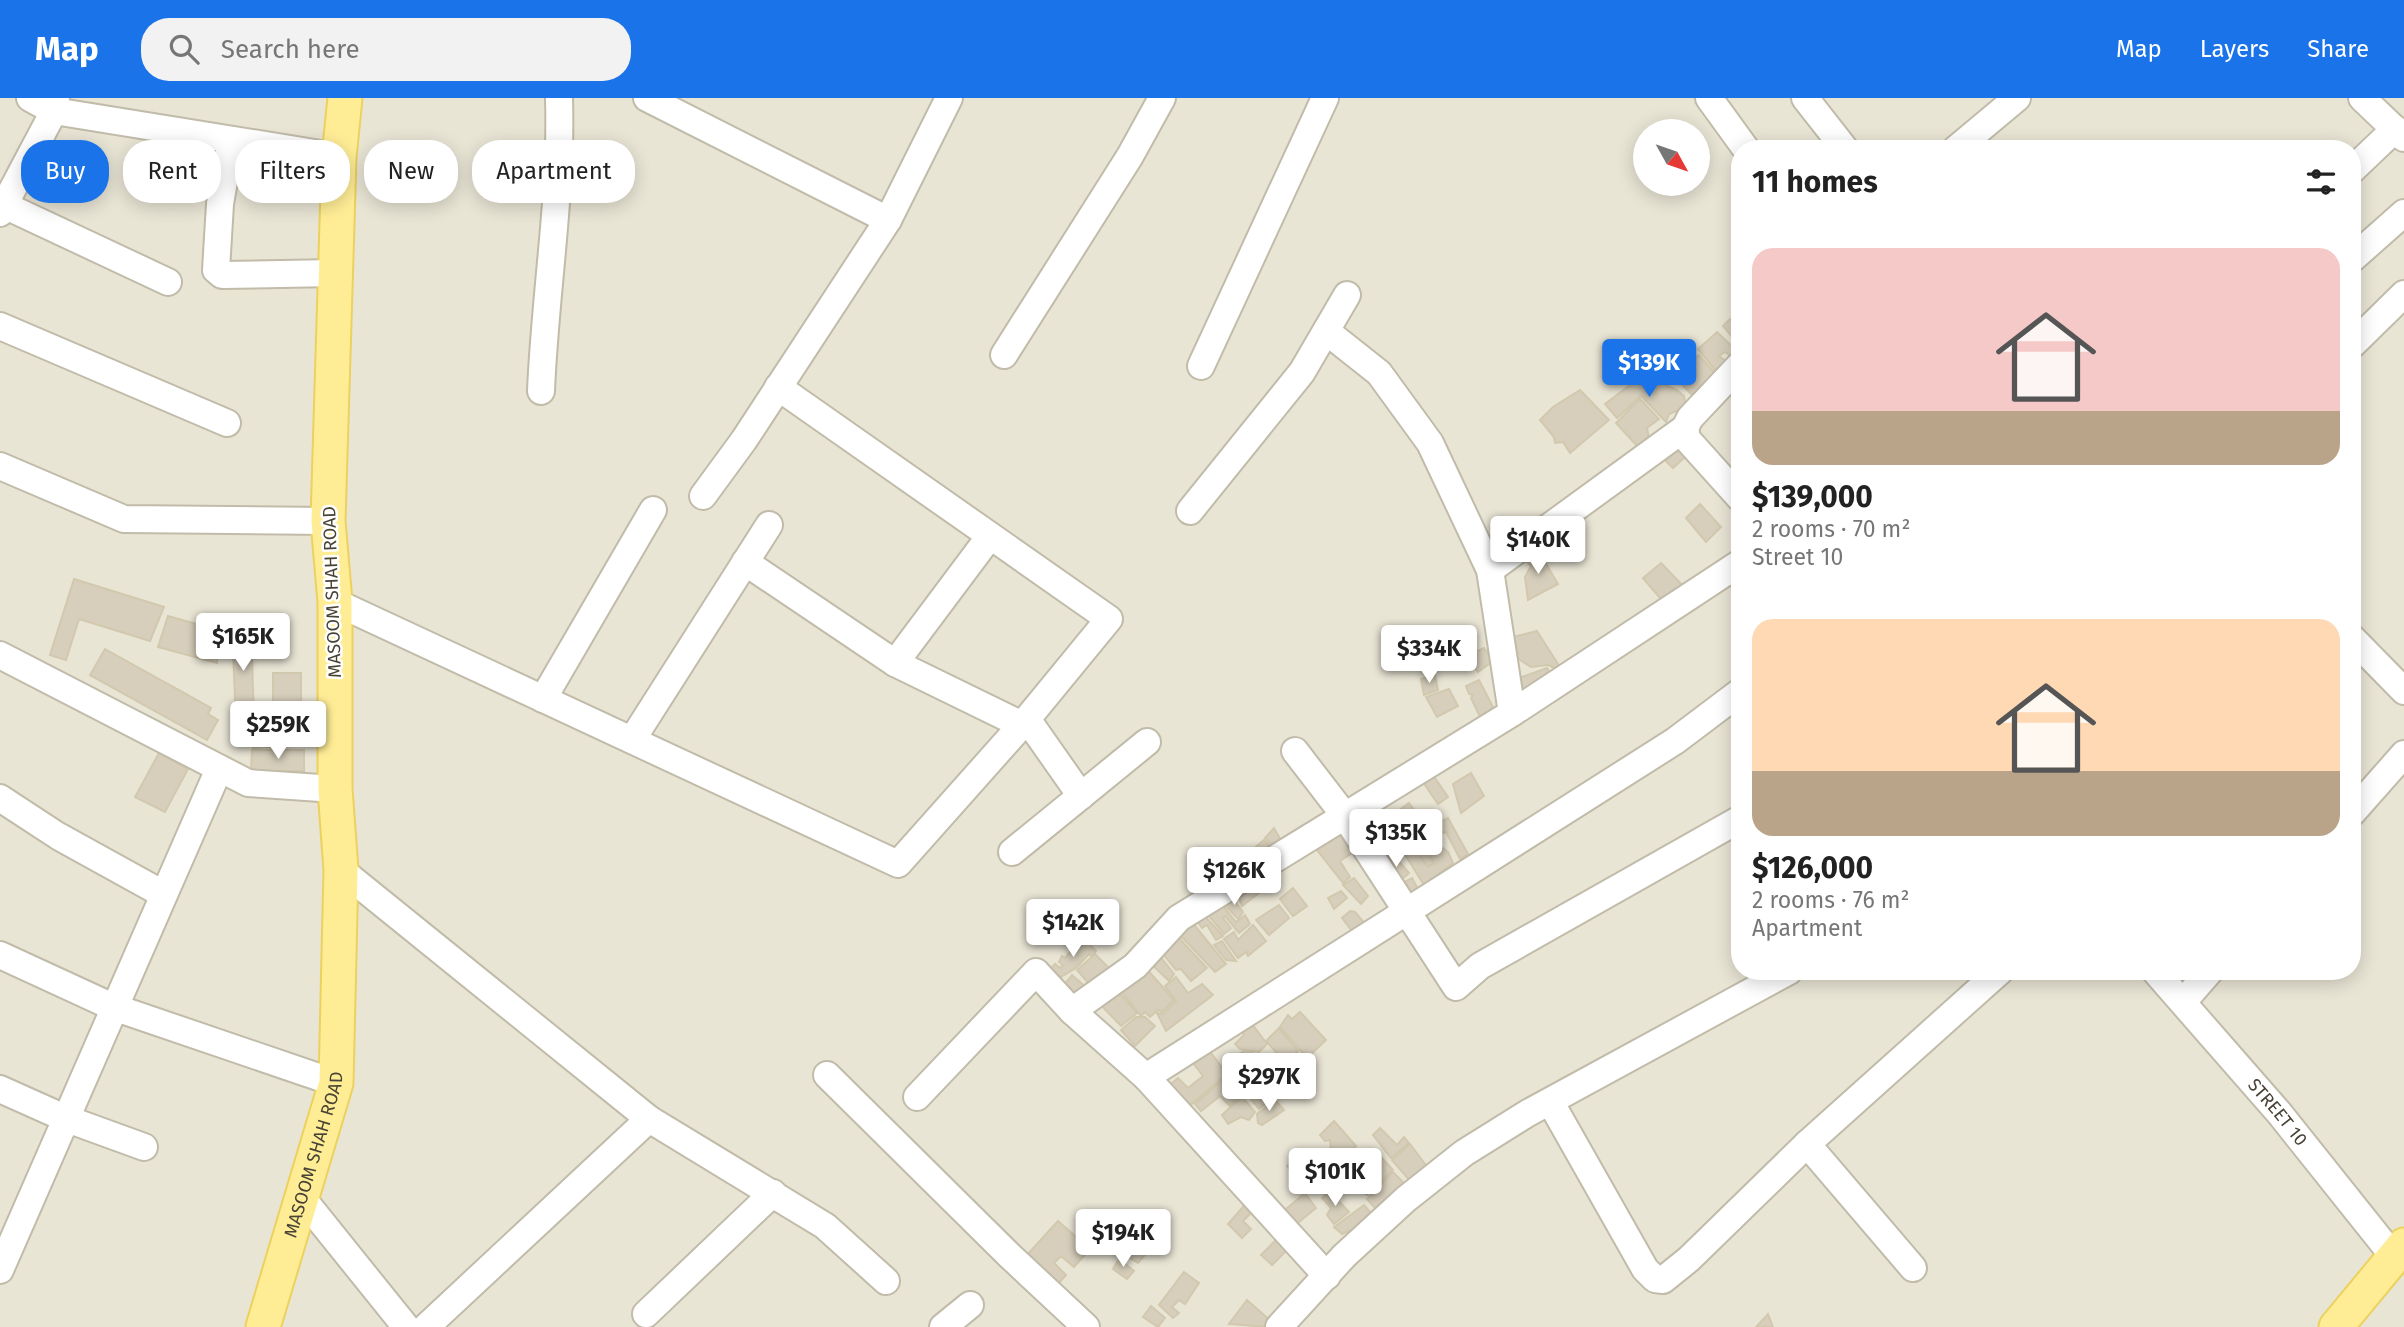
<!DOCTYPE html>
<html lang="en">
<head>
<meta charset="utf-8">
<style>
  body { margin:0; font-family:"Fira Sans",sans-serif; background:#f2f2f2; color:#222; height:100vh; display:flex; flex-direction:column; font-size:26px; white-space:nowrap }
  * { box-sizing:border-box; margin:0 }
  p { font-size:23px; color:#767676 }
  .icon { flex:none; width:38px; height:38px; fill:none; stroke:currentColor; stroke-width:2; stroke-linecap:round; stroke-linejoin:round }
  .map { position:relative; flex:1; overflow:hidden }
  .panel { position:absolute; left:1731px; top:42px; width:630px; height:840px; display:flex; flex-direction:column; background:#fff; border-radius:28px; box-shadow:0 4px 18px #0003 }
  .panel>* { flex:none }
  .hud { position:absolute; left:21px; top:42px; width:665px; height:63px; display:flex; gap:14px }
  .needle { width:46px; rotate:130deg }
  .controls { position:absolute; left:1633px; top:21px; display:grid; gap:14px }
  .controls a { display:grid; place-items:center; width:77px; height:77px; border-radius:50%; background:#fff; box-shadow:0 4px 18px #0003; font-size:35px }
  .price { position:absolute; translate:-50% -60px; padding:0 16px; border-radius:7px; background:#fff; color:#222; font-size:23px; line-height:46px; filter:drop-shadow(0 2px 4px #0008) }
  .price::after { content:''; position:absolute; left:50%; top:42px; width:21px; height:16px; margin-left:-10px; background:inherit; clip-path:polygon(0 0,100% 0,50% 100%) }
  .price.active { background:#1a73e8; color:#fff }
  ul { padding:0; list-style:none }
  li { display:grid; align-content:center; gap:14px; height:371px; padding:0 21px }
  li span { display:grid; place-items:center; height:217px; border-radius:21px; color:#555 }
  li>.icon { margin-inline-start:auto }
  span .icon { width:126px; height:126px; fill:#fffc; stroke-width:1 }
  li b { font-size:30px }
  h2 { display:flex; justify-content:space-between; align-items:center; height:84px; padding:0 21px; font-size:30px }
  .chip { padding:0 24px; border-radius:28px; background:#fff; box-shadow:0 4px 18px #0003; font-size:24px; line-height:63px }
  .chip.active { background:#1a73e8; color:#fff }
  header { display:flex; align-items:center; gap:42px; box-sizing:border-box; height:98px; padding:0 35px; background:#1a73e8; color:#fff }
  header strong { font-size:33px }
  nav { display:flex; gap:38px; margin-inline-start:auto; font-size:24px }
  .search { width:490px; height:63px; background:#f2f2f2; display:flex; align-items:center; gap:18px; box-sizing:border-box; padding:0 24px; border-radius:28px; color:#767676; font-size:26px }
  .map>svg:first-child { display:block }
  .residential { fill:#e9e5d5; fill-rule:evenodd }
  .building { fill:#d7cfbc; stroke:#d2c8ae; stroke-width:2 }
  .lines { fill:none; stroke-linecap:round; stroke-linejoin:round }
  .minor-casing { stroke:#c1bba9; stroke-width:30 }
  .major-casing { stroke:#ecd15e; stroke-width:37 }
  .minor { stroke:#fff; stroke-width:26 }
  .major { stroke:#ffed96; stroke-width:33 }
  .labels { text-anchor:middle; stroke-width:5; stroke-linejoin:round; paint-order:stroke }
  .street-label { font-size:18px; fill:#484335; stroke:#fff }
</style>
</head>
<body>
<header>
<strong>Map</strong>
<div class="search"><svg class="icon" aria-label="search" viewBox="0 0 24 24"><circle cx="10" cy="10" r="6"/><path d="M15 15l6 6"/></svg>Search here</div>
<nav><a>Map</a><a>Layers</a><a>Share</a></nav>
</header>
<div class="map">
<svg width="2404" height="1229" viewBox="0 0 2404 1229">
  <rect width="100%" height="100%" fill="#f5f2e7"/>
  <!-- residential -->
  <path class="residential" d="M0,0H2404V1229H0ZM1645,33H1698V86H1645ZM1740,51H2352V873H1740Z"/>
  <!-- building -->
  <g class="building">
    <polygon points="1730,221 1740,229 1740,248 1723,228"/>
    <polygon points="1717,234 1737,253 1731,258 1725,254 1719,258 1728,265 1719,277 1698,251"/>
    <polygon points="1699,257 1717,278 1694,299 1674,278"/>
    <polygon points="1642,278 1641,285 1645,291 1651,291 1659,284 1677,292 1684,298 1686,309 1669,316 1666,324 1641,298 1617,320 1605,306"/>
    <polygon points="1580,292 1609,322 1570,355 1563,344 1555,345 1554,339 1540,322 1553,309"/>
    <polygon points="1640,301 1659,321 1647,330 1649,340 1639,350 1616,325"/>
    <polygon points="1671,343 1685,359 1673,370 1657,354"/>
    <polygon points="1700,406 1721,429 1706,444 1686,420"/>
    <polygon points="1539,454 1558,486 1528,502 1525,479 1531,468 1521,458"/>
    <polygon points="1661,465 1685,490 1673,500 1666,497 1660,500 1643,480"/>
    <polygon points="74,481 164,509 150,543 79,521 66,562 50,557"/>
    <polygon points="168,518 218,532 217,565 158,549"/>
    <polygon points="251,529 254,622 236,622 232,530"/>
    <polygon points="1537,533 1563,574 1548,567 1531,569 1517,560 1518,555 1508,548 1509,540"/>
    <polygon points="1484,550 1493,563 1478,574 1468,558"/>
    <polygon points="105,551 211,610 208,616 218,622 207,642 90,577"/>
    <polygon points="1547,570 1554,583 1516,595 1519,580"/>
    <rect x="273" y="575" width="28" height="47"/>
    <polygon points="1435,577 1438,592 1424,597 1421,581"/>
    <polygon points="1479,582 1496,615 1481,621 1471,600 1473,597 1469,596 1466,588"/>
    <polygon points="1449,591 1458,608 1437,619 1426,599"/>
    <polygon points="301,625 302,647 253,650 252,628"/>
    <polygon points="252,652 304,652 304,673 251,673"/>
    <polygon points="159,655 188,671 165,714 135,699"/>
    <polygon points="1424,664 1448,699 1438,706 1414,671"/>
    <polygon points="1471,675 1484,698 1461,715 1453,686"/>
    <polygon points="1409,705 1427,730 1430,729 1436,739 1433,742 1448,754 1453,765 1424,787 1391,734 1403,728 1414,743 1416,739 1398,713"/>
    <polygon points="1448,720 1468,756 1460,761 1446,734 1438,736 1433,728"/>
    <polygon points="1274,730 1283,746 1276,751 1265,740"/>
    <polygon points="1347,732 1361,749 1340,763 1350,779 1343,785 1317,752"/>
    <polygon points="1264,742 1273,752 1261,762 1252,752"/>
    <polygon points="1425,751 1434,765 1428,769 1418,756"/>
    <polygon points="1395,759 1409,775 1399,784 1382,767"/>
    <polygon points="1258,776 1268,788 1242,808 1239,799 1235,798"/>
    <polygon points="1354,780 1368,798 1361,806 1343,787"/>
    <polygon points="1412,780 1420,795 1403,800 1397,788"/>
    <polygon points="1293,790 1307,808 1293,818 1280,801"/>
    <polygon points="1341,793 1347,800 1334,811 1328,800"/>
    <polygon points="1230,797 1243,814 1238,821 1225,807"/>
    <polygon points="1220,804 1236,824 1245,817 1250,826 1239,835 1225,818 1223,820 1231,830 1224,836 1204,812"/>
    <polygon points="1279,807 1289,820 1269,837 1256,822"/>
    <polygon points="1200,813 1223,838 1216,842 1207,827 1202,830 1194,818"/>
    <polygon points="1350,813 1355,814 1367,828 1355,837 1342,820"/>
    <polygon points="1191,823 1226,866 1215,874 1177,834"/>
    <polygon points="1253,827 1266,843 1248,858 1246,854 1238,860 1224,841 1234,834 1238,842"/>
    <polygon points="1176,837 1207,870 1191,883 1181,871 1176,872 1159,851"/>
    <polygon points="1083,840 1096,853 1092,859 1089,856 1076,870 1061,879 1048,874 1055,866 1060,870 1063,867 1059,864 1062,858 1065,860 1072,851 1077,852 1077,846"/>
    <polygon points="1222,843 1236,863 1226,862 1214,847"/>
    <polygon points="1156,853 1174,876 1169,883 1147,862"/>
    <polygon points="1095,856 1117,878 1091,888 1077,872"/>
    <polygon points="1145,869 1174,902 1162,914 1158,912 1150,919 1145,914 1141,918 1119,890"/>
    <polygon points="1072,877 1097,899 1084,907 1064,887"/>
    <polygon points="1176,879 1188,895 1202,886 1213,897 1166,933 1157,915 1163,916 1176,903 1165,888"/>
    <polygon points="1113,887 1137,915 1121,928 1097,903"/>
    <polygon points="1300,914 1326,942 1307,960 1280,929 1288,917 1292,921"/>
    <polygon points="1246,918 1267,946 1259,954 1240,951 1235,946 1244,937 1238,923"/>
    <polygon points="1136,919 1145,919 1155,928 1135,948 1121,932"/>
    <polygon points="1279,930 1298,953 1284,963 1266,943"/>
    <polygon points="1205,947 1227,976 1186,1011 1167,989 1178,980 1188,990 1203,978 1189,960"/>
    <polygon points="1245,952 1251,953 1265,970 1258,977 1249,974 1237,983 1224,967"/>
    <polygon points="1297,955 1307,971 1290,980 1282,992 1270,978"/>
    <polygon points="1227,978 1241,997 1230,1008 1220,998 1201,1013 1195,1006"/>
    <polygon points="1266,982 1277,996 1259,1011 1250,1000"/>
    <polygon points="1242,999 1255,1014 1249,1022 1241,1019 1228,1026 1222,1017"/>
    <polygon points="1275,1002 1284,1012 1262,1027 1258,1025 1257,1016"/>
    <polygon points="1334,1023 1356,1048 1340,1062 1331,1051 1330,1042 1325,1043 1320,1037"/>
    <polygon points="1380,1030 1397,1047 1404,1039 1409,1045 1391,1060 1373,1037"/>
    <polygon points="1410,1046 1428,1070 1410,1083 1392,1062"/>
    <polygon points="1302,1055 1319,1077 1305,1089 1287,1068"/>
    <polygon points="1380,1058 1393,1072 1367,1097 1350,1085 1368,1069 1371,1073 1376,1069 1372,1067"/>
    <polygon points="1393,1074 1408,1089 1383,1119 1367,1101"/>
    <polygon points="1329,1093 1349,1114 1334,1126 1327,1117 1331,1110 1322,1100"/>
    <polygon points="1305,1095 1316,1110 1293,1129 1279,1117"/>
    <polygon points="1251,1100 1259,1107 1243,1123 1251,1131 1242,1140 1228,1126"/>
    <polygon points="1364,1107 1378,1123 1359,1138 1351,1132 1342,1136 1334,1129"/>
    <polygon points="1058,1123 1090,1151 1074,1169 1061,1158 1054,1165 1066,1177 1058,1186 1027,1157"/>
    <polygon points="1281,1137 1292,1147 1272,1167 1261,1157"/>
    <polygon points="1136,1141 1150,1151 1138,1165 1122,1155"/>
    <polygon points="1119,1161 1134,1173 1127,1181 1113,1171"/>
    <polygon points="1184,1174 1199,1185 1185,1206 1179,1202 1172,1209 1179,1215 1173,1220 1159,1207"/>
    <polygon points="1247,1202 1272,1224 1268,1229 1229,1226"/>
    <polygon points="1151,1208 1165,1220 1158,1229 1143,1219"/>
    <polygon points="1768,1216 1773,1229 1756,1229"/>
  </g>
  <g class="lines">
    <defs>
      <g id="minor">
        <polyline points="30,0 54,13 339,59"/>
        <polyline points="647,0 888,122 744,342 703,398"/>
        <polyline points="1709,0 1746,51"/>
        <polyline points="1805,0 1845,51"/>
        <polyline points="2362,0 2404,40"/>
        <polyline points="231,42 220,106 216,172 222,177 335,175"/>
        <polyline points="1956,51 2017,0"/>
        <polyline points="2352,72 2395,31"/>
        <polyline points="4,107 168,184"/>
        <polyline points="0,115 54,13 56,0"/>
        <polyline points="888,122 949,0"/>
        <polyline points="2352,161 2404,115"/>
        <polyline points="0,228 227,325"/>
        <polyline points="2352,247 2404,196"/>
        <polyline points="1004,257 1130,58 1162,0"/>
        <polyline points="1201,268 1325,0"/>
        <path d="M541,293C545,195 562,97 559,0"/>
        <polyline points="1685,330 1687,341 1740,400"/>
        <polyline points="0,368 124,421 328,423"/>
        <polyline points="1190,413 1302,274 1347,197"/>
        <polyline points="745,464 895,565 1022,627"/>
        <polyline points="1490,472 1685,330 1690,320 1740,267"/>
        <polyline points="335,504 898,766 1027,621 1109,521 778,289"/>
        <polyline points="2352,540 2404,593"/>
        <polyline points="0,557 248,685 335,691"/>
        <polyline points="895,565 990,438"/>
        <polyline points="543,601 653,412"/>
        <polyline points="1512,615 1740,465"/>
        <polyline points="1027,621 1081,698"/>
        <polyline points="632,642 769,427"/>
        <polyline points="1295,653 1345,718 1456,889 1480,868 1740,721"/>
        <polyline points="0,700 58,738 163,796"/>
        <polyline points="2352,715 2404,656"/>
        <polyline points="1012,754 1147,644"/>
        <polyline points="341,772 649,1021 825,1128 886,1183"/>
        <polyline points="0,857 113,909 336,985"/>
        <path id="s1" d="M2155,873L2280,1016L2394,1159"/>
        <polyline points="2183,904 2210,873"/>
        <polyline points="1072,913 1146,979 1675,643 1740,594"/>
        <polyline points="827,977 1010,1158 1086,1229"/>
        <polyline points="1146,979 1327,1178"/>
        <polyline points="0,991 67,1021 144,1049"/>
        <polyline points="917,999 1036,874 1072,913 1135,868 1179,820 1512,615 1490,472 1430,345 1379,275 1326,233"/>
        <polyline points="1551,1005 1645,1171 1655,1181 1663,1182 1689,1161 1807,1046 2000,873"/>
        <polyline points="1807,1046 1913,1170"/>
        <polyline points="303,1101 406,1229"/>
        <polyline points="0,1172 219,671"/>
        <polyline points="646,1216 773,1095"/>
        <polyline points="426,1229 649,1021"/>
        <polyline points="943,1229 970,1207"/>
        <polyline points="1279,1229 1344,1158 1406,1101 1464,1055 1528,1015 1789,873"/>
      </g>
      <g id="major">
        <path id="s2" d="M263,1229L336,985L341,772L335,691V504L328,423L339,59L345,0"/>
        <polyline points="2336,1229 2404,1147"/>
      </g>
    </defs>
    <!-- minor casing -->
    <use href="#minor" class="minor-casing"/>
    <!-- major casing -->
    <use href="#major" class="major-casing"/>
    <!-- minor -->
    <use href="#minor" class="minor"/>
    <!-- major -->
    <use href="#major" class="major"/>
  </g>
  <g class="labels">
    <!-- street labels -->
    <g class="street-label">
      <text transform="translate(332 494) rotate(-92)" y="6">MASOOM SHAH ROAD</text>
      <text dy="6" stroke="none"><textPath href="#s1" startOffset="187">STREET 10</textPath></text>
      <text dy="6" stroke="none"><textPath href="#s2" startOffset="180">MASOOM SHAH ROAD</textPath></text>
    </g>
  </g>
</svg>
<div class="controls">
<a><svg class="needle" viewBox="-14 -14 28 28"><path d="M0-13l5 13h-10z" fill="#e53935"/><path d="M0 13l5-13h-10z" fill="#767676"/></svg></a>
</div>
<b class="price active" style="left:1649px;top:301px">$139K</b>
<b class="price" style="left:1538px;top:478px">$140K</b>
<b class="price" style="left:243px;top:575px">$165K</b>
<b class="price" style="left:1429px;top:587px">$334K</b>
<b class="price" style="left:278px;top:663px">$259K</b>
<b class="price" style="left:1396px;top:771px">$135K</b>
<b class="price" style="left:1234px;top:809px">$126K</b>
<b class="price" style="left:1073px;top:861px">$142K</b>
<b class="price" style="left:1269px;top:1015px">$297K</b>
<b class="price" style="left:1335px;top:1110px">$101K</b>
<b class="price" style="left:1123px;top:1171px">$194K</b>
<div class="hud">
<a class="chip active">Buy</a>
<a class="chip">Rent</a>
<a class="chip">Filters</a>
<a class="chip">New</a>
<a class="chip">Apartment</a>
</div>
<section class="panel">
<h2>11 homes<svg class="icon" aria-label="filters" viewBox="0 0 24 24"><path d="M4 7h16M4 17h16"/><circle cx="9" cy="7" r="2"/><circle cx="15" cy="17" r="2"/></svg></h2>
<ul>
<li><span style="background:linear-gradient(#f6c9c9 75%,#b9a48a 0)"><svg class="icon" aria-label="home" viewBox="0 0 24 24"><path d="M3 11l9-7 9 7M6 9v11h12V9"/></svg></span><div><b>$139,000</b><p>2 rooms · 70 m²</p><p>Street 10</p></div></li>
<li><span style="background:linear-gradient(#ffd9b3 70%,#b9a48a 0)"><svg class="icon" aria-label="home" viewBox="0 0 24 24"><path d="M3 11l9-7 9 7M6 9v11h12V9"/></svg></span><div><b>$126,000</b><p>2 rooms · 76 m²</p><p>Apartment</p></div></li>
</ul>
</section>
</div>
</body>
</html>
